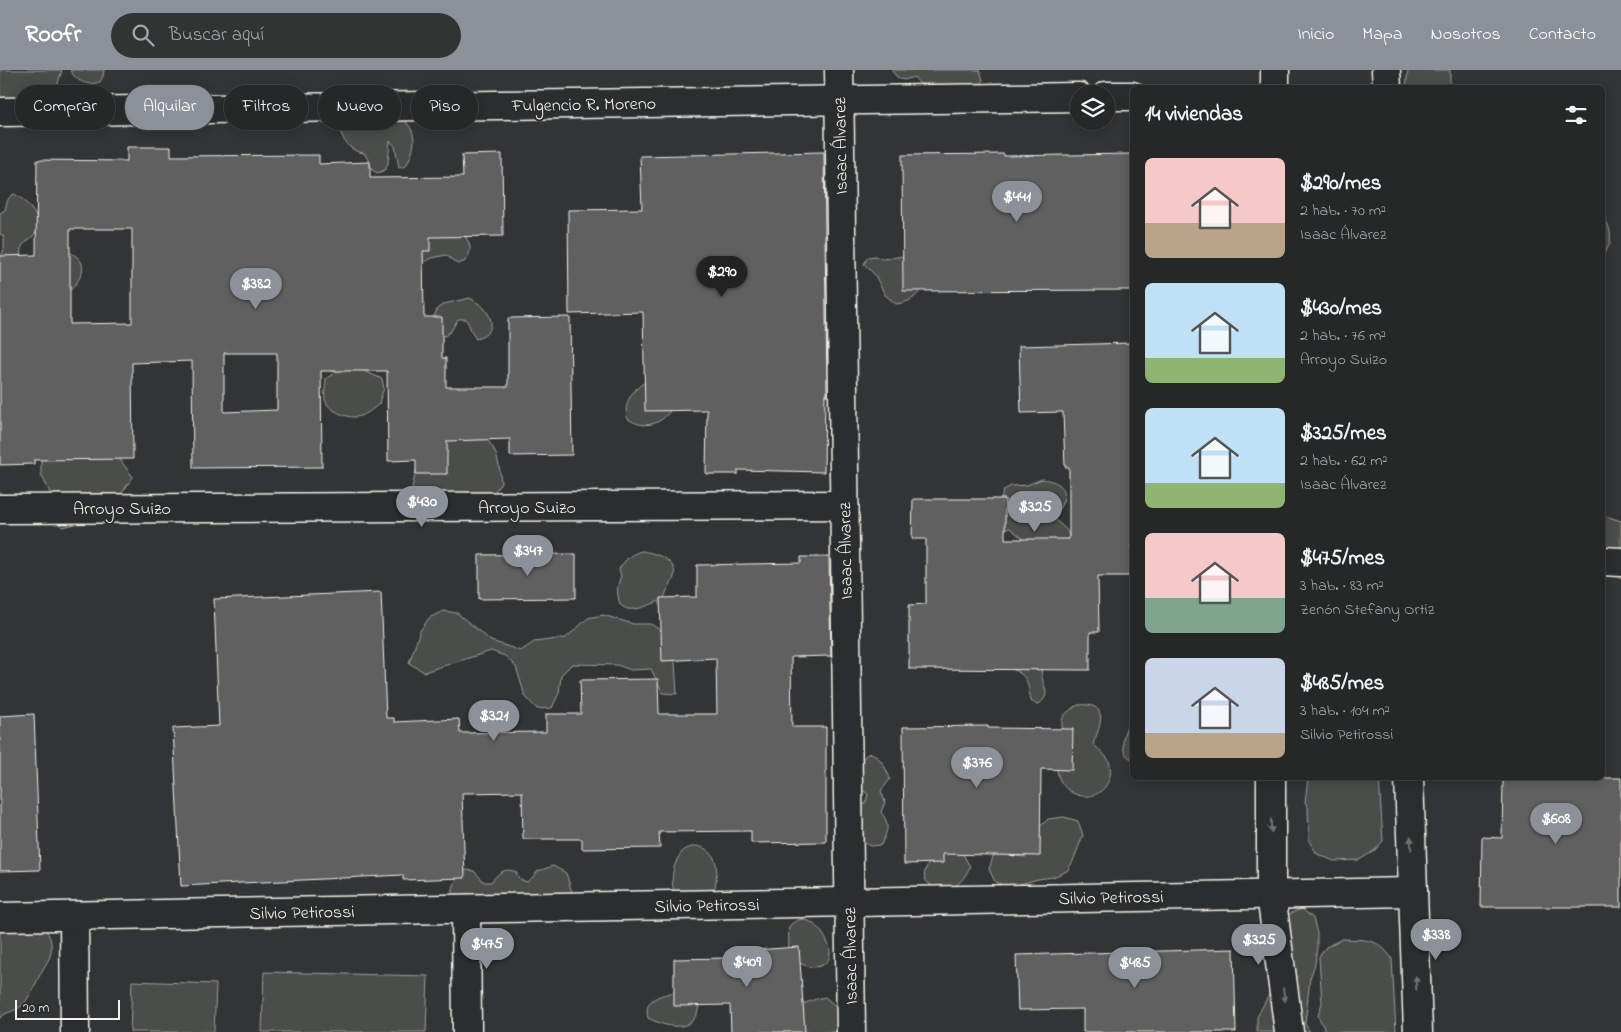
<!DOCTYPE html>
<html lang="es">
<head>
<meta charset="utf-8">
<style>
  body { margin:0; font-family:"Indie Flower",sans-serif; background:#323434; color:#f1f3f6; height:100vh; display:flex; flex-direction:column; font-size:19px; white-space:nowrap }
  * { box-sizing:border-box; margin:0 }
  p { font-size:16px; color:#a4a6a8 }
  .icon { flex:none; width:28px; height:28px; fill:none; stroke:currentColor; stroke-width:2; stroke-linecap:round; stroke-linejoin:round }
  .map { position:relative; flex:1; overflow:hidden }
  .panel { position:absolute; left:1130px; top:15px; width:475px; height:695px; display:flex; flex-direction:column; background:#262828; border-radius:8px; box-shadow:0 2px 12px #0003,0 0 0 1px #424445 }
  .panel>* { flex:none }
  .top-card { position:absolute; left:15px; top:15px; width:475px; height:45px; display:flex; gap:10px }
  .buttons { position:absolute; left:1070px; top:15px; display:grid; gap:10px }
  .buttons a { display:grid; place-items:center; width:45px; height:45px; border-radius:50%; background:#262828; box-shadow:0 2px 12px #0003,0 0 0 1px #424445; font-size:25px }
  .scale { position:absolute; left:15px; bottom:12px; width:105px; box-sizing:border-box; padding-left:5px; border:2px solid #f4f1e8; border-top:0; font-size:14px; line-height:18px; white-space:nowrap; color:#f4f1e8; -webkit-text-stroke:4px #2a2d2e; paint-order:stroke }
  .price { position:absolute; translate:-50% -42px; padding:0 11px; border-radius:18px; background:#8c9099; color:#fff; font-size:16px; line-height:32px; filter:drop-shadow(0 1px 2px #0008) }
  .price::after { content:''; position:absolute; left:50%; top:30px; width:15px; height:11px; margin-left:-8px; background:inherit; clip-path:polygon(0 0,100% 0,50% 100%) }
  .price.selected { background:#222; color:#fff }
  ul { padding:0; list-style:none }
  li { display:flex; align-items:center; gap:15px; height:125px; padding:0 15px }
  li span { display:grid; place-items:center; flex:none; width:140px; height:100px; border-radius:8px; color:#555 }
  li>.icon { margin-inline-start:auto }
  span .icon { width:60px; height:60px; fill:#fffc; stroke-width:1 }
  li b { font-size:21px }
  h2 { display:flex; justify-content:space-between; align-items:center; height:60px; padding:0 15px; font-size:21px }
  .tag { padding:0 18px; border-radius:22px; background:#262828; box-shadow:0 2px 12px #0003,0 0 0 1px #424445; font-size:18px; line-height:45px }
  .tag.selected { background:#8c9099; color:#fff }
  header { display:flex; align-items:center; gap:30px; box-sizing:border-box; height:70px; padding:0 25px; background:#8c9099; color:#fff }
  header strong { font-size:24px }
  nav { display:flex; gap:28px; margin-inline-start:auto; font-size:18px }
  .search { width:350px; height:45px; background:#323434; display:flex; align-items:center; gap:12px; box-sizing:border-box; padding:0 18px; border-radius:28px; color:#a4a6a8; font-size:19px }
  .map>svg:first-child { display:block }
  .green { fill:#4b4d4c; stroke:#a09f9a }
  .building { fill:#5f605f; stroke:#f4f1e8; fill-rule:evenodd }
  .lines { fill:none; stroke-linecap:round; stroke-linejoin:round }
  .minor-casing { stroke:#f4f1e8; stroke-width:31 }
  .secondary-casing { stroke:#f4f1e8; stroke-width:31 }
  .minor { stroke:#2a2d2e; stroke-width:28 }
  .secondary { stroke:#2a2d2e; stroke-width:28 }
  .oneway { fill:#71726f }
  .labels { text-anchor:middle; stroke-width:4; stroke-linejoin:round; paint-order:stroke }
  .street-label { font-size:18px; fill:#f4f1e8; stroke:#2a2d2e }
</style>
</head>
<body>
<header>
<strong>Roofr</strong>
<div class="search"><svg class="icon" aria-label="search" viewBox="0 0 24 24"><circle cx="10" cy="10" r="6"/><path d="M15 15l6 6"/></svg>Buscar aquí</div>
<nav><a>Inicio</a><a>Mapa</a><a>Nosotros</a><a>Contacto</a></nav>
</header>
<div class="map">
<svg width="1621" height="962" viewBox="0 0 1621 962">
  <rect width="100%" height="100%" fill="#323535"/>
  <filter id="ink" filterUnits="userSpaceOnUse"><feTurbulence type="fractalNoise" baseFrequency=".02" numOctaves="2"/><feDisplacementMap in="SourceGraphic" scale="10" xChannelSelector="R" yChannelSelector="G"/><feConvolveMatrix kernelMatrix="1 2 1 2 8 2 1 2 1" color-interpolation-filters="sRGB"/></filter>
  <g filter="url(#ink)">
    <!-- green -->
    <g class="green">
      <polygon points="0,0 62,0 58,13 57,30 0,35"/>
      <path d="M70,0H104L103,6L100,12C86,16 77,12 70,0Z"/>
      <path d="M891,0H980L983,10L976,22H956L952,14L946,19C931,18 923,20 914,7L904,10L897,7Z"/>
      <polygon points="1408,0 1450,0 1450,17 1406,17"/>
      <path d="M343,44L374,47L378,54L381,55L388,51L403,49C419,63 415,79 406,96L399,98L395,76L390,71L388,93L385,100L378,103L372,100L370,93L364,83C345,81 335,60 343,44Z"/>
      <path d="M14,124C27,130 35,143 41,156C38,159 36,163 33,166C24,175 19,174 21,189L0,190L4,179V167L0,164V143L5,140C7,133 7,127 14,124Z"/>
      <path d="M1602,143C1611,158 1615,171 1603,185Z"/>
      <path d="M429,162L465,166C472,176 472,183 464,192L457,194L446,185L432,188L425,192L415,202L417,186L426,178Z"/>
      <path d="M67,180C71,183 77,186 80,190C88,201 75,215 69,222Z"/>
      <path d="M875,186L882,189L905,186L925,214C916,227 912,232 896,234L885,225L875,205L864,194L868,187Z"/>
      <path d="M470,228C475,231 480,234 484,238C495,251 494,264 476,269C471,263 470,256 466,249H458L451,261L445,266L438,264L431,252L438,238L444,234Z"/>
      <path d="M362,300L382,309C386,323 381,322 379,334C365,346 356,352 337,342C333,340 328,337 326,332C323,325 326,316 326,308L333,305L332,301Z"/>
      <path d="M648,311L672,338C662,354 644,361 627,348C623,332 634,317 648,311Z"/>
      <path d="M444,357C452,360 480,365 486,369C498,379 500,399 501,413L492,425L421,430L412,418L421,379Z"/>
      <polygon points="115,383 133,407 117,430 79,453 63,457 51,447 54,431 41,404 41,388"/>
      <path d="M1042,409C1053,410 1070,416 1063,431C1061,437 1056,442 1055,449C1061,457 1071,459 1068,470L1027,472L1010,458L1002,460L1000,431L1004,420L1011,416L1027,415Z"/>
      <polygon points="1603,445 1621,451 1621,481 1603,482"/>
      <path d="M642,481C655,483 678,490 674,507C673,513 666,519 664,529C651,534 620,551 618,526C617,518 618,513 621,506L619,499C626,489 630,484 642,481Z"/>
      <polygon points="443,541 457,543 491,571 521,581 534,572 566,568 588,548 603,545 633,554 651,554 664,563 667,579 675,592 677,624 663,623 651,599 631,600 617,595 572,594 561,605 559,623 552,638 537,639 525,626 516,597 505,586 491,581 424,602 409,593 420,561 429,548"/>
      <path d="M1007,597H1042C1038,613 1056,624 1037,635L1031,631C1027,610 1028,605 1007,597Z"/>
      <path d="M1078,635C1110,632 1101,655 1093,674C1098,679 1106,685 1109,691C1111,697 1111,704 1109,710C1097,739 1056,726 1057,696C1057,689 1060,681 1061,673C1066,651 1053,650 1078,635Z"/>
      <path d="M1132,649V689C1117,683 1124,660 1130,650Z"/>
      <path d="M871,683C881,687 887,700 890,709L881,721L885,732L881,742C891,756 887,761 881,775L870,776L863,772L862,768L863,753L859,741L866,732L868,724L862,720C861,708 856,686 871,683Z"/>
      <polygon points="1308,708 1379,708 1383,771 1374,781 1359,790 1334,791 1317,784 1309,771 1308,737 1305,732"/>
      <polygon points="1064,747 1078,751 1083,765 1073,791 1067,801 1053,807 1038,809 1009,817 995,812 989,799 994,784 1008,775 1013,786 1026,787 1037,760 1048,749"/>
      <path d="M697,776C722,781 718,806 713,825H675C670,811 672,794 682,782C686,778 692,777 697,776Z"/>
      <path d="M947,778L963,784L970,797C967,803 962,812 956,815C939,823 914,814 929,793C934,787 942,783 947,778Z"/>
      <path d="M553,796L566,803L574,829L452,833C452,818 454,808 466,800L474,801L484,812H491C498,803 505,797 516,802L519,809L527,812L533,807L538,801Z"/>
      <path d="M0,832H3C24,843 55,853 51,882C50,890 42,899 39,907C34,916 29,930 20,937C14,942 7,941 0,948Z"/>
      <polygon points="1302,839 1313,848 1317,863 1317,877 1315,894 1310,908 1305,954 1310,962 1257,962 1257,947 1272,919 1286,845"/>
      <path d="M802,849C804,850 807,850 809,851C823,858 842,889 820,896C809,900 791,891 789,879C788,877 789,874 789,872C788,858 787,853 802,849Z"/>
      <path d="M1342,869C1365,870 1378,867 1392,889L1396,962H1324V958L1318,946L1322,933L1319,887L1326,877Z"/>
      <polygon points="264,902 428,906 426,962 262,962"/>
      <polygon points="132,911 216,914 214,962 130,962"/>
      <path d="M674,922L699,934C697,962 671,960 648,948C643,929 659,926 674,922Z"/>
      <path d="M825,927L838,938L840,962H779C795,940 797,933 825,927Z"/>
    </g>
    <!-- building -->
    <g class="building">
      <path d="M127,77H171V86L319,85V94L370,92V108L463,107L462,85L502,84L503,166L430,167V181H423L424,247H442V288H446V317H508V248L570,247L572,385L510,386V369L447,371V404H416V390L388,391L387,301H321L322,397L193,398L192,291L132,293L133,389L34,390V394L0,395V186L36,185L37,90L127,91ZM70,159H132V253L70,254ZM224,283H277V340L224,342Z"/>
      <polygon points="824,82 827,325 825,325 824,402 738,400 738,404 706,404 707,340 645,341 643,242 569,244 568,140 642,139 640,86"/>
      <polygon points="1004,84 1004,86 1132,84 1132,220 903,221 902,85"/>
      <polygon points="1132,273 1132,506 1098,506 1099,562 1090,562 1090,600 909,599 909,535 926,534 926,469 912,469 913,429 1005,429 1005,469 1069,469 1069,397 1065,397 1063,342 1021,343 1019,276"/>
      <polygon points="576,484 576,528 479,529 479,485"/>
      <polygon points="801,487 829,487 831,586 791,587 792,657 826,657 826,772 751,773 751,761 659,762 660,778 582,779 582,769 523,769 522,722 462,723 465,808 403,810 403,805 181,816 173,658 219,656 214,529 381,522 386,648 394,648 394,652 459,649 460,663 546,662 546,644 581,644 580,610 658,609 659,644 717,644 716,588 662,591 660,528 697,527 697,495 801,493"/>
      <polygon points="34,644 40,800 0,801 0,646"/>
      <polygon points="988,656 988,658 1073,659 1072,700 1041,699 1040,786 943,784 943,793 904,794 903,657"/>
      <polygon points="1503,708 1621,708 1621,837 1481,837 1482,767 1502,768"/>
      <polygon points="799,877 805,962 731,962 730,935 674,936 674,889 727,888 726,882"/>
      <polygon points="1234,879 1236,962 1083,962 1083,939 1018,940 1016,885"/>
    </g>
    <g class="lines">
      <defs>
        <g id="minor">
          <polyline points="839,0 851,962"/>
          <polyline points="1106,26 1132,26"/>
          <polyline points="0,42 1079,27"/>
          <polyline points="0,439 844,435"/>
          <polyline points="1602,491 1621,492"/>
          <polyline points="466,839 467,962"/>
          <polyline points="74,846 75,962"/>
          <polyline points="0,847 1413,822"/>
        </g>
        <g id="secondary">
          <polyline points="1386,0 1387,18"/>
          <polyline points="1275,18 1275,0"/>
          <polyline points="1271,708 1271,824 1289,962"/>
          <polyline points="1409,708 1418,962"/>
        </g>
      </defs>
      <!-- minor casing -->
      <use href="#minor" class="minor-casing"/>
      <!-- secondary casing -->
      <use href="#secondary" class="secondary-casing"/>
      <!-- minor -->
      <use href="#minor" class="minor"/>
      <!-- secondary -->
      <use href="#secondary" class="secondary"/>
    </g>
    <!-- one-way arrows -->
    <defs><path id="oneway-solid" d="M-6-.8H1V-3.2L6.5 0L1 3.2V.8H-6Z" transform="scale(1.25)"/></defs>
    <g class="oneway">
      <use href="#oneway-solid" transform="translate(1271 756) rotate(90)"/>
      <use href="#oneway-solid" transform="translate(1411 773) rotate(-92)"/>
      <use href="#oneway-solid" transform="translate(1416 913) rotate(-92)"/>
      <use href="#oneway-solid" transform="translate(1284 925) rotate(82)"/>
    </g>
  </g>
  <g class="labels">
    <!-- street labels -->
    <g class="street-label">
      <text transform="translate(584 34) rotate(-1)" y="6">Fulgencio R. Moreno</text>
      <text transform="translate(840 76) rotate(-91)" y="6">Isaac Álvarez</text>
      <text x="527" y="443">Arroyo Suizo</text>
      <text x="122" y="444">Arroyo Suizo</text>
      <text transform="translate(845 481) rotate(-91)" y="6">Isaac Álvarez</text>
      <text transform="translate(1111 827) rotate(-1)" y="6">Silvio Petirossi</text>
      <text transform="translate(707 835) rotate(-1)" y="6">Silvio Petirossi</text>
      <text transform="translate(302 842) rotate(-1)" y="6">Silvio Petirossi</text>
      <text transform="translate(850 886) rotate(-91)" y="6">Isaac Álvarez</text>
    </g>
  </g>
</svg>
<div class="buttons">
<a><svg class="icon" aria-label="layers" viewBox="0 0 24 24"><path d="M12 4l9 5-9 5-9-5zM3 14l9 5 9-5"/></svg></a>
</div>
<div class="scale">20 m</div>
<b class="price" style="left:1017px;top:153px">$441</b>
<b class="price selected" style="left:722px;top:228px">$290</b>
<b class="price" style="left:256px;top:240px">$382</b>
<b class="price" style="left:422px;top:458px">$430</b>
<b class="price" style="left:1035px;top:463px">$325</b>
<b class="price" style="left:528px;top:507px">$347</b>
<b class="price" style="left:494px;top:672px">$321</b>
<b class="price" style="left:977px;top:719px">$376</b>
<b class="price" style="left:1556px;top:775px">$608</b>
<b class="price" style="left:1436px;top:891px">$338</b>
<b class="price" style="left:1259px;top:896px">$325</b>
<b class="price" style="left:487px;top:900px">$475</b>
<b class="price" style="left:747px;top:918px">$409</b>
<b class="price" style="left:1135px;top:919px">$485</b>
<div class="top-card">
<a class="tag">Comprar</a>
<a class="tag selected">Alquilar</a>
<a class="tag">Filtros</a>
<a class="tag">Nuevo</a>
<a class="tag">Piso</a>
</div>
<section class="panel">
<h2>14 viviendas<svg class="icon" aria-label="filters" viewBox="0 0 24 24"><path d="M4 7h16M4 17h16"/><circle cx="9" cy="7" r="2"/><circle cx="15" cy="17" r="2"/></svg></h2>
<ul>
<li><span style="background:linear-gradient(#f6c9c9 65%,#b9a48a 0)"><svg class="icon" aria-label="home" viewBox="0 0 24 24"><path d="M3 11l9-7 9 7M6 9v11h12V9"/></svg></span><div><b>$290/mes</b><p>2 hab. · 70 m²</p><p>Isaac Álvarez</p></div></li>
<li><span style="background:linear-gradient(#bfe0f5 75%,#8fb573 0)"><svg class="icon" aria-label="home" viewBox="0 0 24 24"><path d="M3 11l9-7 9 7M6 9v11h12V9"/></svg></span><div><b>$430/mes</b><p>2 hab. · 76 m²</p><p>Arroyo Suizo</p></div></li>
<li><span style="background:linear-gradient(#bfe0f5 75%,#8fb573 0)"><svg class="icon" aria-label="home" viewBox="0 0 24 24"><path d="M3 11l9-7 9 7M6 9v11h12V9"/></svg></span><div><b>$325/mes</b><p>2 hab. · 62 m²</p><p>Isaac Álvarez</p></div></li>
<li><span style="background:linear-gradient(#f6c9c9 65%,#7fa58c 0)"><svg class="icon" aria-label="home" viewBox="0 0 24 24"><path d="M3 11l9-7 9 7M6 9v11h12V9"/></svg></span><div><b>$475/mes</b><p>3 hab. · 83 m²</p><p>Zenón Stefany Ortiz</p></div></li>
<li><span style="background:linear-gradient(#c9d6e8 75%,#b9a48a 0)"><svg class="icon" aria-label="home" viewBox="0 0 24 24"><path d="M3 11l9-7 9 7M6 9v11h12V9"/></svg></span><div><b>$485/mes</b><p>3 hab. · 104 m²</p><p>Silvio Petirossi</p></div></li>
</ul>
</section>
</div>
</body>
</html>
